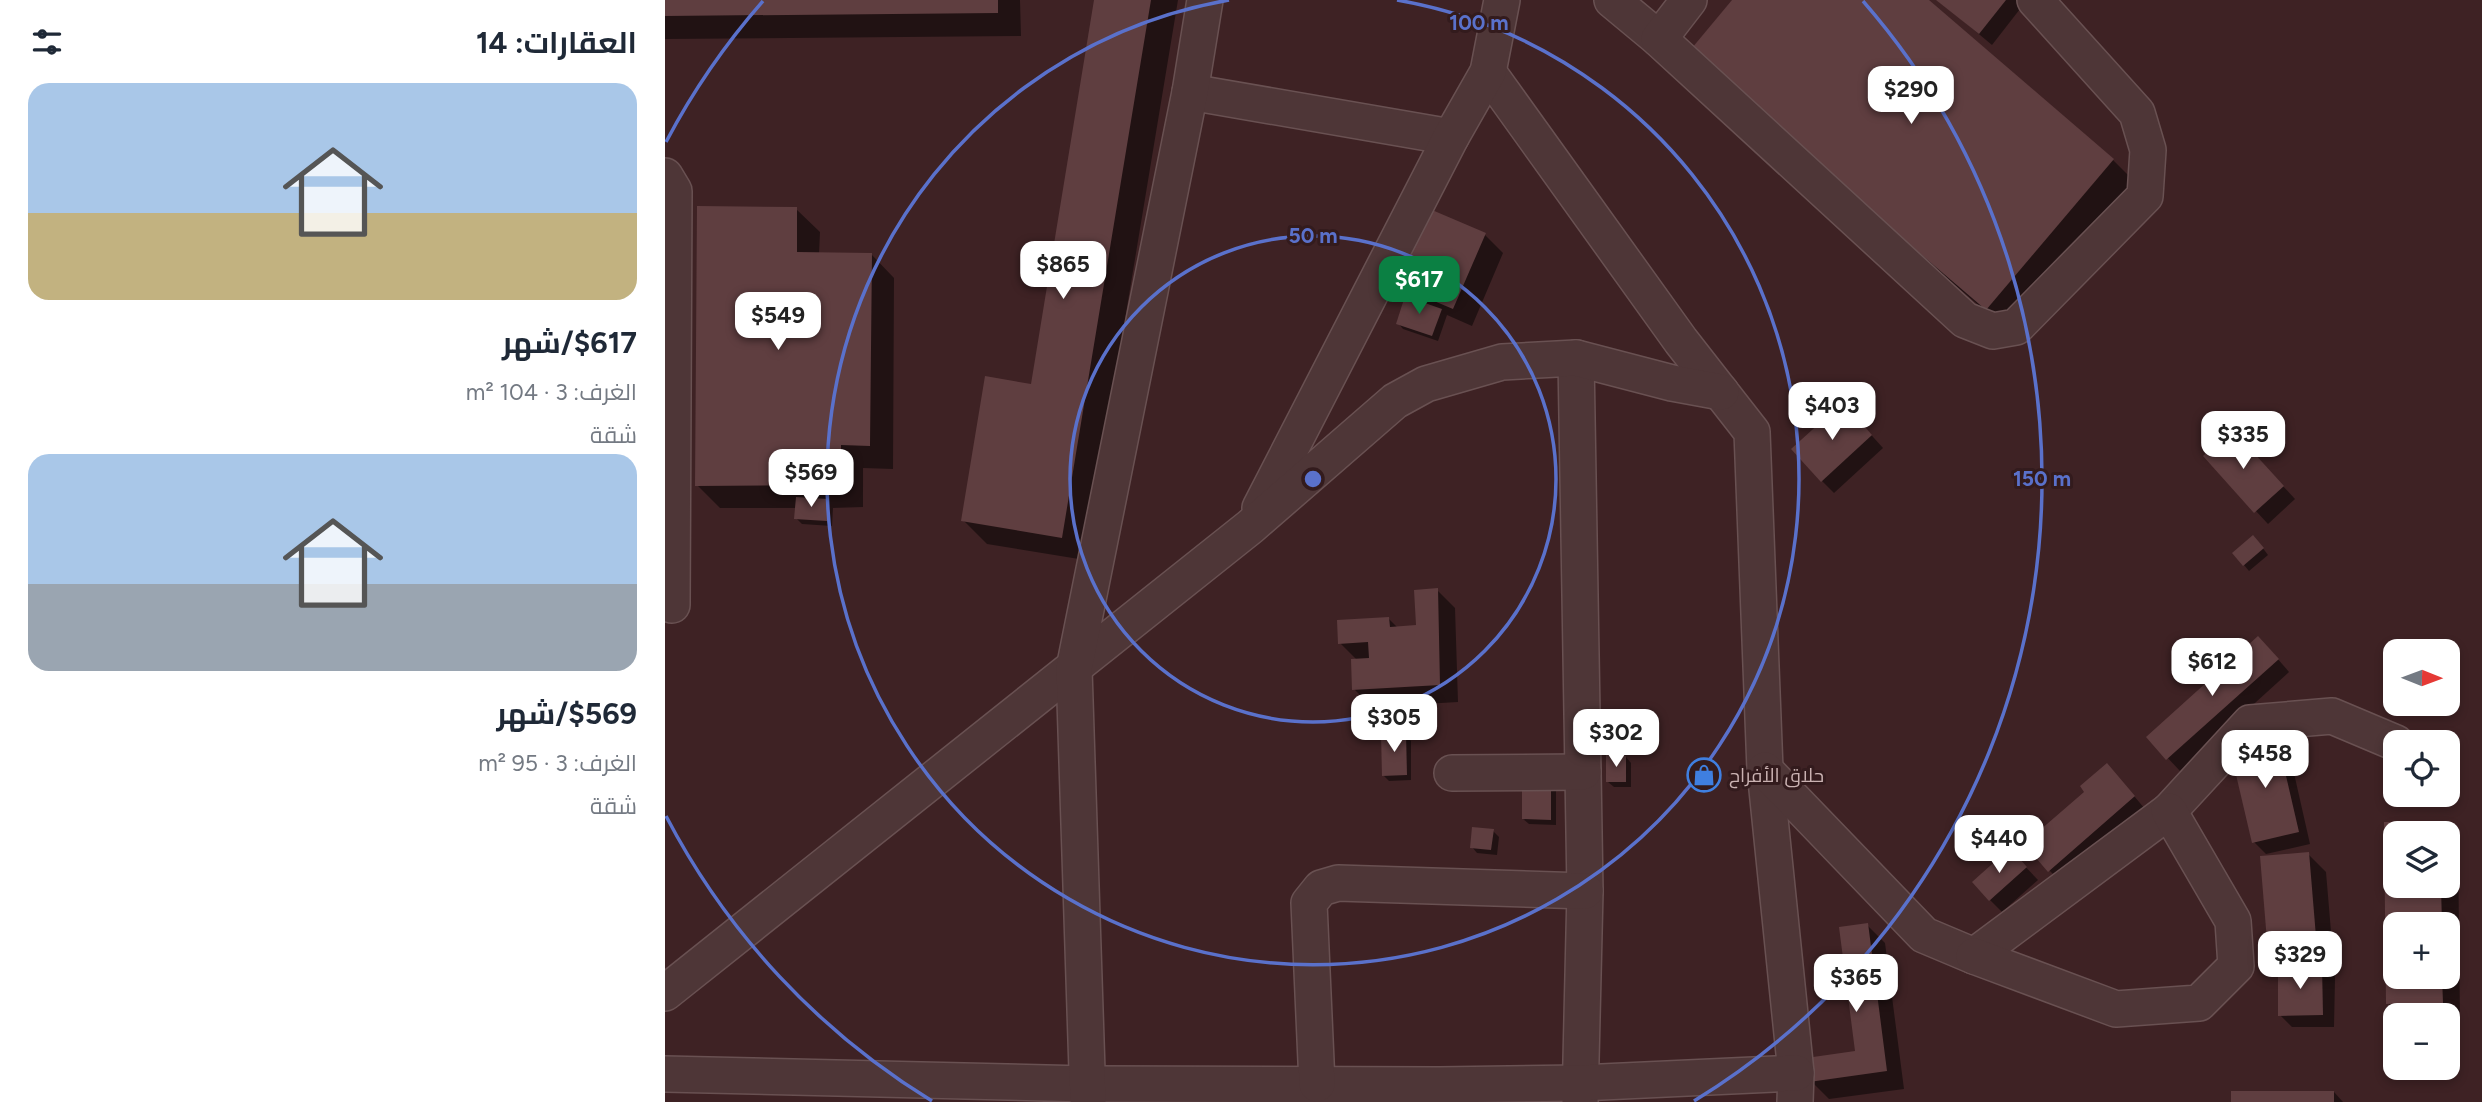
<!DOCTYPE html>
<html lang="ar">
<head>
<meta charset="utf-8">
<style>
  body { margin:0; font-family:Figtree,Cairo,sans-serif; background:#f6f6f7; color:#1f2937; direction:rtl; height:100vh; display:flex; flex-direction:column; font-size:26px; white-space:nowrap }
  * { box-sizing:border-box; margin:0 }
  p { font-size:23px; color:#747a83 }
  .icon { flex:none; width:38px; height:38px; fill:none; stroke:currentColor; stroke-width:2; stroke-linecap:round; stroke-linejoin:round }
  .map { position:relative; flex:1; overflow:hidden; direction:ltr }
  .drawer { display:flex; flex-direction:column; background:#fff; width:665px }
  .drawer>* { flex:none }
  .needle { width:46px; rotate:91deg }
  .tools { position:absolute; left:1718px; top:639px; display:grid; gap:14px }
  .tools a { display:grid; place-items:center; width:77px; height:77px; border-radius:14px; background:#fff; box-shadow:0 4px 10px #0003; font-size:35px }
  .price { position:absolute; translate:-50% -60px; padding:0 16px; border-radius:14px; background:#fff; color:#222; font-size:23px; line-height:46px; filter:drop-shadow(0 2px 4px #0008) }
  .price::after { content:''; position:absolute; left:50%; top:42px; width:21px; height:16px; margin-left:-10px; background:inherit; clip-path:polygon(0 0,100% 0,50% 100%) }
  .price.selected { background:#0b8043; color:#fff }
  ul { padding:0; list-style:none }
  li { display:grid; align-content:center; gap:14px; height:371px; padding:0 28px }
  li span { display:grid; place-items:center; height:217px; border-radius:21px; color:#555 }
  li>.icon { margin-inline-start:auto }
  span .icon { width:126px; height:126px; fill:#fffc; stroke-width:1 }
  li b { font-size:30px }
  h2 { display:flex; justify-content:space-between; align-items:center; height:84px; padding:0 28px; font-size:30px }
  main { display:flex; flex:1; min-height:0 }
  .map>svg:first-child { display:block }
  .shadow { fill:#0007; fill-rule:evenodd }
  .building { fill:#5f3e40 }
  .lines { fill:none; stroke-linecap:round; stroke-linejoin:round }
  .minor-casing { stroke:#695152; stroke-width:38 }
  .minor { stroke:#4e3637; stroke-width:35 }
  .ring { fill:none; stroke:#5a71cb; stroke-width:3.5 }
  .labels { text-anchor:middle; stroke-width:6; stroke-linejoin:round; paint-order:stroke }
  .poi-label { font-size:19px; fill:#cab2b2; stroke:#331b1d; text-anchor:start }
  .centre { fill:#5a71cb; stroke:#331b1d; stroke-width:3.5 }
  .ring-label { font-size:21px; text-anchor:middle; font-weight:bold; fill:#5a71cb; stroke:#331b1d; stroke-width:6; stroke-linejoin:round; paint-order:stroke }
</style>
</head>
<body>
<main>
<div class="map">
<svg width="1817" height="1102" viewBox="0 0 1817 1102">
  <rect width="100%" height="100%" fill="#3e2224"/>
  <!-- shadow -->
  <g class="shadow">
    <polygon points="0,0 355,0 356,36 0,39"/>
    <polygon points="431,0 513,0 420,560 322,544 298,520 367,386"/>
    <polygon points="1070,0 1261,0 1448,160 1471,183 1345,332 1047,77"/>
    <polygon points="1273,0 1362,0 1327,45"/>
    <polygon points="131,209 155,232 154,254 206,254 229,278 228,469 198,468 198,507 168,508 167,526 137,524 131,518 132,508 55,508 32,485"/>
    <polygon points="820,235 838,253 807,326 782,315 773,341 738,329 733,323 751,302 733,284"/>
    <polygon points="1190,417 1218,448 1169,493 1157,481"/>
    <polygon points="1579,444 1630,499 1603,524 1540,456"/>
    <polygon points="1594,543 1603,555 1584,571 1579,565"/>
    <polygon points="772,590 790,608 793,702 707,707 689,689 693,661 675,643 724,619 733,628 752,626"/>
    <polygon points="1605,650 1624,672 1515,771 1483,737"/>
    <polygon points="740,735 746,741 746,780 724,781 718,775"/>
    <polygon points="1612,739 1624,751 1645,844 1601,854 1589,842"/>
    <polygon points="961,757 966,763 966,787 949,787 943,782"/>
    <polygon points="1453,777 1480,809 1396,882 1384,870"/>
    <polygon points="859,782 891,788 891,825 864,824 858,819"/>
    <path d="M1775,823L1793,841L1795,1021H1783V1015H1735L1723,1003L1721,824ZM1731,833H1783V886H1731ZM1731,924H1783V976H1731Z"/>
    <polygon points="828,831 834,837 832,855 812,853 807,847"/>
    <polygon points="1643,854 1661,872 1670,979 1669,1027 1627,1027 1615,1015 1615,974 1605,964"/>
    <polygon points="1357,863 1373,880 1337,912 1325,900"/>
    <polygon points="1202,925 1220,943 1239,1089 1164,1099 1146,1081 1192,1053"/>
    <polygon points="1669,1092 1678,1102 1568,1102"/>
  </g>
  <!-- building -->
  <g class="building">
    <polygon points="0,0 333,0 333,13 0,16"/>
    <polygon points="429,0 486,0 397,538 296,521 320,376 366,384"/>
    <polygon points="1067,0 1264,0 1449,159 1321,310 1022,54"/>
    <polygon points="1271,0 1341,0 1314,34"/>
    <polygon points="32,206 132,207 132,252 207,253 205,446 176,445 176,485 30,486"/>
    <polygon points="760,207 821,233 788,309 731,285 746,251"/>
    <polygon points="740,296 777,309 767,336 731,324"/>
    <polygon points="1178,402 1207,435 1156,482 1126,449"/>
    <polygon points="1567,429 1619,486 1589,513 1538,456"/>
    <polygon points="131,497 163,499 162,521 129,519"/>
    <polygon points="1588,535 1599,548 1578,566 1567,553"/>
    <polygon points="773,588 775,685 687,690 686,659 704,658 703,642 673,644 672,620 724,617 725,627 751,625 749,590"/>
    <polygon points="1593,636 1614,659 1501,760 1481,737"/>
    <polygon points="741,733 742,775 717,776 716,734"/>
    <polygon points="1612,737 1634,832 1587,843 1565,749"/>
    <polygon points="941,755 961,756 961,782 941,782"/>
    <polygon points="1442,763 1470,796 1383,872 1359,844 1419,792 1415,786"/>
    <polygon points="857,780 886,781 886,820 857,819"/>
    <polygon points="1776,821 1776,833 1731,833 1731,886 1776,886 1777,924 1731,924 1731,976 1777,976 1778,1003 1721,1004 1719,822"/>
    <polygon points="807,827 829,829 826,850 805,848"/>
    <polygon points="1345,848 1362,867 1324,901 1307,882"/>
    <polygon points="1644,852 1653,961 1604,965 1595,856"/>
    <polygon points="1203,923 1222,1071 1144,1082 1141,1058 1190,1051 1174,927"/>
    <polygon points="1657,965 1658,1015 1613,1016 1613,966"/>
    <rect x="1566" y="1091" width="103" height="11"/>
  </g>
  <g class="lines">
    <defs>
      <g id="minor">
        <polyline points="947,0 994,39"/>
        <polyline points="1024,0 994,39 1300,320 1328,331 1351,327 1480,196 1483,150 1472,113 1370,0"/>
        <polyline points="823,72 1016,341 1087,432 1100,770 1131,1073 1130,1102"/>
        <polyline points="525,92 786,137"/>
        <polyline points="0,176 9,191 7,605"/>
        <polyline points="911,358 920,891 915,1102"/>
        <polyline points="595,508 786,137 823,72 837,0"/>
        <polyline points="1100,770 1259,935 1309,956 1504,811 1585,723 1667,716 1731,743"/>
        <polyline points="787,773 918,772"/>
        <polyline points="1309,956 1451,1009 1534,1003 1571,966 1568,921 1504,811"/>
        <polyline points="0,993 585,527 730,401 761,384 837,362 911,358 1007,383 1056,392"/>
        <polyline points="0,1074 422,1084 774,1085 915,1083 1131,1073"/>
        <polyline points="652,1084 644,903 656,888 673,883 920,891"/>
        <polyline points="423,1102 409,669 525,92 540,0"/>
      </g>
    </defs>
    <!-- minor casing -->
    <use href="#minor" class="minor-casing"/>
    <!-- minor -->
    <use href="#minor" class="minor"/>
  </g>
  <!-- distance rings -->
  <g class="ring">
    <circle cx="648" cy="479" r="243"/>
    <path d="M732 0A486 486 0 1 1 564 0"/>
    <path d="M267 1101A729 729 0 0 1 1 816M1 142A729 729 0 0 1 98 1M1198 1A729 729 0 0 1 1029 1101"/>
  </g>
  <!-- icons -->
  <defs>
    <symbol id="shop-ring" viewBox="-11 -11 22 22"><circle r="9.5" fill="#331b1d" stroke="#3f7fe0" stroke-width="1.5"/><path d="M-5-2.5h2.3a2.7 3.5 0 0 1 5.4 0H5L5.5 6h-11ZM-1.5-2.5h3a1.5 2.3 0 0 0-3 0Z" fill="#3f7fe0"/></symbol>
  </defs>
  <g fill-rule="evenodd">
    <use href="#shop-ring" x="1020" y="756" width="38" height="38"/>
  </g>
  <g class="labels">
    <!-- poi labels -->
    <g class="poi-label">
      <text x="1064" y="782">حلاق الأفراح</text>
    </g>
  </g>
  <circle cx="648" cy="479" r="10" class="centre"/>
  <g class="ring-label">
    <text x="814" y="30">100 m</text>
    <text x="648" y="243">50 m</text>
    <text x="1377" y="486">150 m</text>
  </g>
</svg>
<div class="tools">
<a><svg class="needle" viewBox="-14 -14 28 28"><path d="M0-13l5 13h-10z" fill="#e53935"/><path d="M0 13l5-13h-10z" fill="#747a83"/></svg></a>
<a><svg class="icon" aria-label="locate" viewBox="0 0 24 24"><circle cx="12" cy="12" r="6"/><path d="M12 2v4M12 18v4M2 12h4M18 12h4"/></svg></a>
<a><svg class="icon" aria-label="layers" viewBox="0 0 24 24"><path d="M12 4l9 5-9 5-9-5zM3 14l9 5 9-5"/></svg></a>
<a>+</a>
<a>−</a>
</div>
<b class="price" style="left:1246px;top:126px">$290</b>
<b class="price" style="left:398px;top:301px">$865</b>
<b class="price selected" style="left:754px;top:316px">$617</b>
<b class="price" style="left:113px;top:352px">$549</b>
<b class="price" style="left:1167px;top:442px">$403</b>
<b class="price" style="left:1578px;top:471px">$335</b>
<b class="price" style="left:146px;top:509px">$569</b>
<b class="price" style="left:1547px;top:698px">$612</b>
<b class="price" style="left:729px;top:754px">$305</b>
<b class="price" style="left:951px;top:769px">$302</b>
<b class="price" style="left:1600px;top:790px">$458</b>
<b class="price" style="left:1334px;top:875px">$440</b>
<b class="price" style="left:1635px;top:991px">$329</b>
<b class="price" style="left:1191px;top:1014px">$365</b>
</div>
<section class="drawer">
<h2>العقارات: 14<svg class="icon" aria-label="filters" viewBox="0 0 24 24"><path d="M4 7h16M4 17h16"/><circle cx="9" cy="7" r="2"/><circle cx="15" cy="17" r="2"/></svg></h2>
<ul>
<li><span style="background:linear-gradient(#a9c7e8 60%,#c2b280 0)"><svg class="icon" aria-label="home" viewBox="0 0 24 24"><path d="M3 11l9-7 9 7M6 9v11h12V9"/></svg></span><div><b>$617/شهر</b><p>الغرف: 3 · 104 m²</p><p>شقة</p></div></li>
<li><span style="background:linear-gradient(#a9c7e8 60%,#9aa5b1 0)"><svg class="icon" aria-label="home" viewBox="0 0 24 24"><path d="M3 11l9-7 9 7M6 9v11h12V9"/></svg></span><div><b>$569/شهر</b><p>الغرف: 3 · 95 m²</p><p>شقة</p></div></li>
</ul>
</section>
</main>
</body>
</html>
